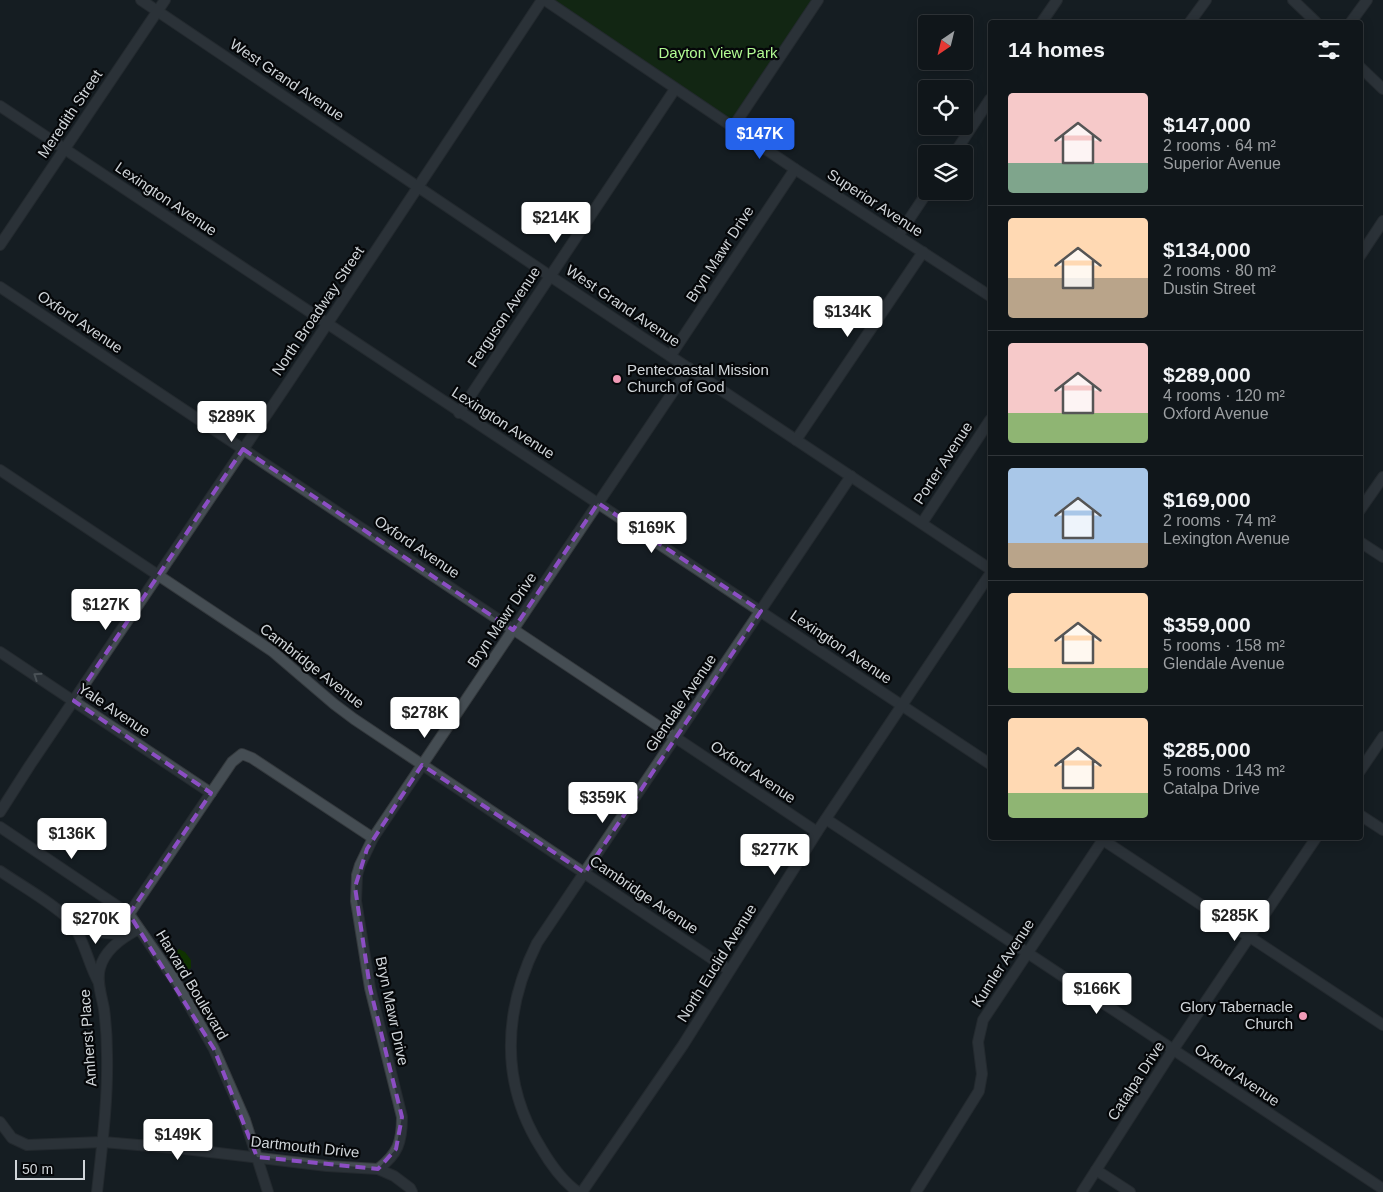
<!DOCTYPE html>
<html lang="en">
<head>
<meta charset="utf-8">
<style>
  body { margin:0; font-family:Arial,sans-serif; background:#1e2327; color:#f1f3f6; height:100vh; display:flex; flex-direction:column; font-size:19px; white-space:nowrap }
  * { box-sizing:border-box; margin:0 }
  p { font-size:16px; color:#9c9fa2 }
  .icon { flex:none; width:28px; height:28px; fill:none; stroke:currentColor; stroke-width:2; stroke-linecap:round; stroke-linejoin:round }
  .map { position:relative; flex:1; overflow:hidden }
  .sheet { position:absolute; left:988px; top:20px; width:375px; height:820px; display:flex; flex-direction:column; background:#10161a; border-radius:5px; box-shadow:0 2px 12px #0003,0 0 0 1px #303539 }
  .sheet>* { flex:none }
  .needle { width:32px; rotate:215deg }
  .fabs { position:absolute; left:918px; top:15px; display:grid; gap:10px }
  .fabs a { display:grid; place-items:center; width:55px; height:55px; border-radius:5px; background:#10161a; box-shadow:0 2px 12px #0003,0 0 0 1px #303539; font-size:25px }
  .scale { position:absolute; left:15px; bottom:12px; width:70px; box-sizing:border-box; padding-left:5px; border:2px solid #d0d5d9; border-top:0; font-size:14px; line-height:18px; white-space:nowrap; color:#d0d5d9; -webkit-text-stroke:4px #050709; paint-order:stroke }
  .price { position:absolute; translate:-50% -42px; padding:0 11px; border-radius:5px; background:#fff; color:#222; font-size:16px; line-height:32px; filter:drop-shadow(0 1px 2px #0008) }
  .price::after { content:''; position:absolute; left:50%; top:30px; width:15px; height:11px; margin-left:-8px; background:inherit; clip-path:polygon(0 0,100% 0,50% 100%) }
  .price.active { background:#2563eb; color:#fff }
  ul { padding:0; list-style:none }
  li { display:flex; align-items:center; gap:15px; height:125px; padding:0 20px }
  li+li { border-top:1px solid #303539 }
  li span { display:grid; place-items:center; flex:none; width:140px; height:100px; border-radius:5px; color:#555 }
  li>.icon { margin-inline-start:auto }
  span .icon { width:60px; height:60px; fill:#fffc; stroke-width:1 }
  li b { font-size:21px }
  h2 { display:flex; justify-content:space-between; align-items:center; height:60px; padding:0 20px; font-size:21px }
  .map>svg:first-child { display:block }
  .green { fill:#0f3200 }
  .lines { fill:none; stroke-linecap:round; stroke-linejoin:round }
  .minor-casing { stroke:#34393d; stroke-width:12 }
  .minor { stroke:#454d53; stroke-width:10 }
  .oneway { stroke:#8a9196 }
  .marked { fill:none; stroke:#8c4ec4; stroke-width:4; stroke-dasharray:10 6; stroke-linejoin:round }
  .poi-dot { fill:#f09ab6; stroke:#050709; stroke-width:2 }
  .labels { text-anchor:middle; stroke-width:4.5; stroke-linejoin:round; paint-order:stroke }
  .park-label { font-size:15px; fill:#b1fa93; stroke:#050709 }
  .street-label { font-size:15px; fill:#d0d5d9; stroke:#050709 }
  .poi-label { font-size:15px; fill:#d0d5d9; stroke:#050709; text-anchor:start }
</style>
</head>
<body>
<div class="map">
<svg width="1383" height="1192" viewBox="0 0 1383 1192">
  <rect width="100%" height="100%" fill="#161d23"/>
  <!-- green -->
  <g class="green">
    <polygon points="545,0 818,0 733,127"/>
    <polygon points="179,949 185,952 191,960 191,968 183,972 172,954"/>
  </g>
  <g class="lines">
    <defs>
      <g id="minor">
        <polyline points="141,0 550,276 990,569"/>
        <polyline points="545,0 795,169 990,296"/>
        <polyline points="1293,0 1316,22"/>
        <polyline points="1042,22 1057,0"/>
        <polyline points="1190,22 1206,0"/>
        <polyline points="1351,22 1367,0"/>
        <polyline points="1360,67 1383,89"/>
        <path d="M0,106C329,327 660,545 990,764"/>
        <polyline points="733,127 818,0"/>
        <polyline points="954,154 990,99"/>
        <polyline points="898,236 928,191"/>
        <polyline points="0,245 165,0"/>
        <polyline points="1360,256 1383,221"/>
        <polyline points="0,287 817,832"/>
        <polyline points="671,355 795,169"/>
        <polyline points="459,413 675,89"/>
        <polyline points="796,440 923,252"/>
        <polyline points="0,470 272,651 334,704 354,719 729,970"/>
        <polyline points="1360,510 1383,477"/>
        <polyline points="922,523 990,420"/>
        <polyline points="1360,542 1383,557"/>
        <polyline points="0,652 211,793"/>
        <polyline points="1360,771 1383,737"/>
        <polyline points="0,812 30,765 286,386 542,0"/>
        <polyline points="1360,815 1383,830"/>
        <polyline points="826,819 1383,1189"/>
        <polyline points="0,827 129,914 176,982 214,1049 245,1120 268,1192"/>
        <polyline points="1100,838 1383,1025"/>
        <path d="M0,871C17,883 61,908 72,923C85,941 88,964 99,983"/>
        <polyline points="129,914 232,762 242,754 252,758 373,838"/>
        <polyline points="72,922 98,932 127,935"/>
        <polyline points="0,1122 12,1138 27,1145 103,1142 185,1149 327,1166 378,1169 394,1176 410,1188 412,1192"/>
        <path d="M378,1169C398,1154 402,1142 402,1117L370,988L356,901L357,875L360,865L373,838L689,368"/>
        <polyline points="1096,1170 1130,1192"/>
        <path d="M97,1192C102,1146 108,1101 107,1055C107,1040 106,1024 104,1009C102,997 96,981 100,968C105,949 123,937 139,929"/>
        <path d="M578,1192C562,1181 551,1165 541,1148C500,1083 503,1011 537,943L851,476"/>
        <polyline points="582,1192 683,1045 817,832 990,574"/>
        <polyline points="916,1192 979,1091 982,1074 978,1042 983,1020 1104,838"/>
        <polyline points="1082,1192 1173,1050 1316,838"/>
      </g>
    </defs>
    <!-- minor casing -->
    <use href="#minor" class="minor-casing"/>
    <!-- minor -->
    <use href="#minor" class="minor"/>
  </g>
  <!-- one-way arrows -->
  <defs><path id="oneway-chevron" d="M-2-3.5L2.5 0L-2 3.5" fill="none" stroke-width="1.6" stroke-linecap="round" stroke-linejoin="round" transform="scale(1.25)"/></defs>
  <use class="oneway" href="#oneway-chevron" transform="translate(37 676) rotate(-146)"/>
  <!-- marked area -->
  <path d="M0 0H1383V1192H0ZM243,449L513,630L598,503L761,611L585,873L422,765L367,849L355,887L370,988L402,1117L396,1149L378,1169L257,1157L214,1049L129,914L211,793L74,701Z" fill="#161d23" fill-opacity=".55" fill-rule="evenodd"/>
  <path class="marked" d="M243,449L513,630L598,503L761,611L585,873L422,765L367,849L355,887L370,988L402,1117L396,1149L378,1169L257,1157L214,1049L129,914L211,793L74,701Z"/>
  <!-- markers -->
  <g class="poi-dot">
    <circle cx="617" cy="379" r="5"/>
    <circle cx="1303" cy="1016" r="5"/>
  </g>
  <g class="labels">
    <!-- park labels -->
    <g class="park-label">
      <text x="718" y="58">Dayton View Park</text>
    </g>
    <!-- street labels -->
    <g class="street-label">
      <text transform="translate(287 80) rotate(34)" y="5">West Grand Avenue</text>
      <text transform="translate(70 114) rotate(-56)" y="5">Meredith Street</text>
      <text transform="translate(166 199) rotate(34)" y="5">Lexington Avenue</text>
      <text transform="translate(875 203) rotate(33)" y="5">Superior Avenue</text>
      <text transform="translate(720 254) rotate(-57)" y="5">Bryn Mawr Drive</text>
      <text transform="translate(623 306) rotate(34)" y="5">West Grand Avenue</text>
      <text transform="translate(318 311) rotate(-56)" y="5">North Broadway Street</text>
      <text transform="translate(504 317) rotate(-56)" y="5">Ferguson Avenue</text>
      <text transform="translate(80 322) rotate(34)" y="5">Oxford Avenue</text>
      <text transform="translate(503 423) rotate(33)" y="5">Lexington Avenue</text>
      <text transform="translate(943 463) rotate(-57)" y="5">Porter Avenue</text>
      <text transform="translate(417 547) rotate(34)" y="5">Oxford Avenue</text>
      <text transform="translate(502 620) rotate(-56)" y="5">Bryn Mawr Drive</text>
      <text transform="translate(841 647) rotate(34)" y="5">Lexington Avenue</text>
      <text transform="translate(312 666) rotate(38)" y="5">Cambridge Avenue</text>
      <text transform="translate(681 703) rotate(-56)" y="5">Glendale Avenue</text>
      <text transform="translate(114 710) rotate(34)" y="5">Yale Avenue</text>
      <text transform="translate(753 772) rotate(34)" y="5">Oxford Avenue</text>
      <text transform="translate(644 895) rotate(34)" y="5">Cambridge Avenue</text>
      <text transform="translate(717 963) rotate(-58)" y="5">North Euclid Avenue</text>
      <text transform="translate(1003 963) rotate(-57)" y="5">Kumler Avenue</text>
      <text transform="translate(192 985) rotate(59)" y="5">Harvard Boulevard</text>
      <text transform="translate(392 1011) rotate(78)" y="5">Bryn Mawr Drive</text>
      <text transform="translate(88 1038) rotate(-94)" y="5">Amherst Place</text>
      <text transform="translate(1237 1075) rotate(34)" y="5">Oxford Avenue</text>
      <text transform="translate(1136 1081) rotate(-57)" y="5">Catalpa Drive</text>
      <text transform="translate(305 1147) rotate(6)" y="5">Dartmouth Drive</text>
    </g>
    <!-- poi labels -->
    <g class="poi-label">
      <text x="627" y="375">Pentecoastal Mission<tspan x="627" dy="17">Church of God</tspan></text>
      <text x="1293" y="1012" text-anchor="end">Glory Tabernacle<tspan x="1293" dy="17">Church</tspan></text>
    </g>
  </g>
</svg>
<div class="fabs">
<a><svg class="needle" viewBox="-14 -14 28 28"><path d="M0-13l5 13h-10z" fill="#e53935"/><path d="M0 13l5-13h-10z" fill="#9c9fa2"/></svg></a>
<a><svg class="icon" aria-label="locate" viewBox="0 0 24 24"><circle cx="12" cy="12" r="6"/><path d="M12 2v4M12 18v4M2 12h4M18 12h4"/></svg></a>
<a><svg class="icon" aria-label="layers" viewBox="0 0 24 24"><path d="M12 4l9 5-9 5-9-5zM3 14l9 5 9-5"/></svg></a>
</div>
<div class="scale">50 m</div>
<b class="price active" style="left:760px;top:160px">$147K</b>
<b class="price" style="left:556px;top:244px">$214K</b>
<b class="price" style="left:848px;top:338px">$134K</b>
<b class="price" style="left:232px;top:443px">$289K</b>
<b class="price" style="left:652px;top:554px">$169K</b>
<b class="price" style="left:106px;top:631px">$127K</b>
<b class="price" style="left:425px;top:739px">$278K</b>
<b class="price" style="left:603px;top:824px">$359K</b>
<b class="price" style="left:72px;top:860px">$136K</b>
<b class="price" style="left:775px;top:876px">$277K</b>
<b class="price" style="left:1235px;top:942px">$285K</b>
<b class="price" style="left:96px;top:945px">$270K</b>
<b class="price" style="left:1097px;top:1015px">$166K</b>
<b class="price" style="left:178px;top:1161px">$149K</b>
<section class="sheet">
<h2>14 homes<svg class="icon" aria-label="filters" viewBox="0 0 24 24"><path d="M4 7h16M4 17h16"/><circle cx="9" cy="7" r="2"/><circle cx="15" cy="17" r="2"/></svg></h2>
<ul>
<li><span style="background:linear-gradient(#f6c9c9 70%,#7fa58c 0)"><svg class="icon" aria-label="home" viewBox="0 0 24 24"><path d="M3 11l9-7 9 7M6 9v11h12V9"/></svg></span><div><b>$147,000</b><p>2 rooms · 64 m²</p><p>Superior Avenue</p></div></li>
<li><span style="background:linear-gradient(#ffd9b3 60%,#b9a48a 0)"><svg class="icon" aria-label="home" viewBox="0 0 24 24"><path d="M3 11l9-7 9 7M6 9v11h12V9"/></svg></span><div><b>$134,000</b><p>2 rooms · 80 m²</p><p>Dustin Street</p></div></li>
<li><span style="background:linear-gradient(#f6c9c9 70%,#8fb573 0)"><svg class="icon" aria-label="home" viewBox="0 0 24 24"><path d="M3 11l9-7 9 7M6 9v11h12V9"/></svg></span><div><b>$289,000</b><p>4 rooms · 120 m²</p><p>Oxford Avenue</p></div></li>
<li><span style="background:linear-gradient(#a9c7e8 75%,#b9a48a 0)"><svg class="icon" aria-label="home" viewBox="0 0 24 24"><path d="M3 11l9-7 9 7M6 9v11h12V9"/></svg></span><div><b>$169,000</b><p>2 rooms · 74 m²</p><p>Lexington Avenue</p></div></li>
<li><span style="background:linear-gradient(#ffd9b3 75%,#8fb573 0)"><svg class="icon" aria-label="home" viewBox="0 0 24 24"><path d="M3 11l9-7 9 7M6 9v11h12V9"/></svg></span><div><b>$359,000</b><p>5 rooms · 158 m²</p><p>Glendale Avenue</p></div></li>
<li><span style="background:linear-gradient(#ffd9b3 75%,#8fb573 0)"><svg class="icon" aria-label="home" viewBox="0 0 24 24"><path d="M3 11l9-7 9 7M6 9v11h12V9"/></svg></span><div><b>$285,000</b><p>5 rooms · 143 m²</p><p>Catalpa Drive</p></div></li>
</ul>
</section>
</div>
</body>
</html>
